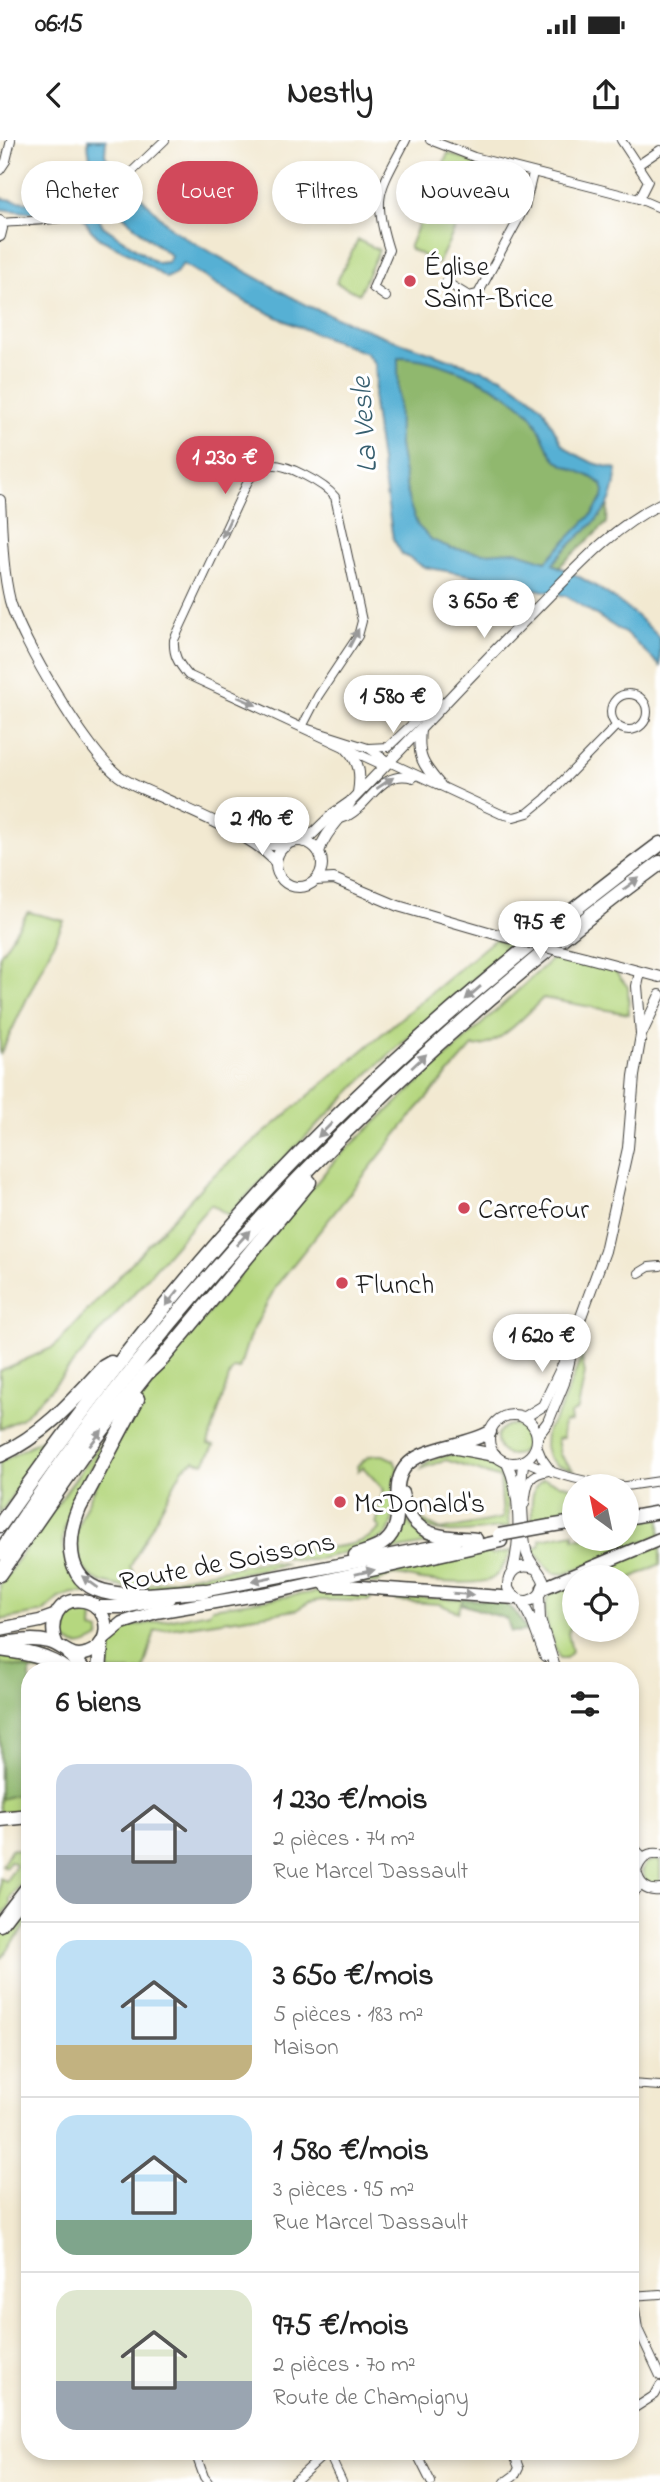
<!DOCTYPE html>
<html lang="fr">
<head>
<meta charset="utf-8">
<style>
  body { margin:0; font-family:"Indie Flower",sans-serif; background:#f6f6f6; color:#222; height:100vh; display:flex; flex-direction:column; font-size:26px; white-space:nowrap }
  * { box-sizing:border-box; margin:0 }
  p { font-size:23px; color:#767676 }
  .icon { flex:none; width:38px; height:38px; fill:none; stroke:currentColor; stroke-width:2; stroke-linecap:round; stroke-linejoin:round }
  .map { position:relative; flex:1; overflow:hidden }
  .panel { position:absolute; left:21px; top:1522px; width:618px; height:798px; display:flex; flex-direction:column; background:#fff; border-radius:28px; box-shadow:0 4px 10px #0003 }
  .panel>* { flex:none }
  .guide { position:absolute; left:21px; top:21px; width:620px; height:63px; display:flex; gap:14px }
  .needle { width:46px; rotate:327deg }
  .tools { position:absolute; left:562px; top:1334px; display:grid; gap:14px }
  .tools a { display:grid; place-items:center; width:77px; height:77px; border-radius:50%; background:#fff; box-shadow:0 4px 10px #0003; font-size:35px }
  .price { position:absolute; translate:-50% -60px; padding:0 16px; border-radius:24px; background:#fff; color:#222; font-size:23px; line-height:46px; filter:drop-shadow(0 2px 4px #0008) }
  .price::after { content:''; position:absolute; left:50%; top:42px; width:21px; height:16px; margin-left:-10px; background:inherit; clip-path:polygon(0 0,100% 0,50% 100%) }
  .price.current { background:#d1495b; color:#fff }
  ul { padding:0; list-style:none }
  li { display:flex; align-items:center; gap:21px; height:175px; padding:0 35px }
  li+li { border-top:2px solid #e0e0e0 }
  li span { display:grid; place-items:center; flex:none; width:196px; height:140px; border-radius:21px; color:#555 }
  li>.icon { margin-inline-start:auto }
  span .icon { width:84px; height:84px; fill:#fffc; stroke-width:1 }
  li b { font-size:30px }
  h2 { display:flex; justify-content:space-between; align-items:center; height:84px; padding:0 35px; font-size:30px }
  .pill { padding:0 24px; border-radius:32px; background:#fff; box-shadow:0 4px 10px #0003; font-size:24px; line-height:63px }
  .pill.current { background:#d1495b; color:#fff }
  .status { display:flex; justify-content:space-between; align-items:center; height:49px; padding:0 35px; background:#fff; direction:ltr }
  .status svg { height:19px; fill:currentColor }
  header { display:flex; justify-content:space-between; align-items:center; height:91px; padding:0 35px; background:#fff; font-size:32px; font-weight:700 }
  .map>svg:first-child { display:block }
  .green { fill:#b5d77f; stroke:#687a4e; stroke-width:2 }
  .forest { fill:#90b86e; stroke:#566a45; stroke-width:2 }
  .water { fill:#57b0d4; stroke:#3a6678; stroke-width:2; fill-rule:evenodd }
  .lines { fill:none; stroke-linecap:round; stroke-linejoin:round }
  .minor-casing { stroke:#3c3b37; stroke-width:10 }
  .tertiary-casing { stroke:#3c3b37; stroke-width:12 }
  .primary-casing { stroke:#3c3b37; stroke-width:15 }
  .motorway-casing { stroke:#3c3b37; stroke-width:17 }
  .minor { stroke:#fff; stroke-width:8 }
  .tertiary { stroke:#fff; stroke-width:10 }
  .primary { stroke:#fff; stroke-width:12 }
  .motorway { stroke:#fff; stroke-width:14 }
  .tertiary-bridge-casing { stroke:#3c3b37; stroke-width:12; stroke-linecap:butt }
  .primary-bridge-casing { stroke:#3c3b37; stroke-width:15; stroke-linecap:butt }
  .tertiary-bridge { stroke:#fff; stroke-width:10 }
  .primary-bridge { stroke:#fff; stroke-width:12 }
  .oneway { fill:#999 }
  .poi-dot { fill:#d1495b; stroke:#fff; stroke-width:2.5 }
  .labels { text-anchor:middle; stroke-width:6; stroke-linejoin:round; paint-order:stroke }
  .poi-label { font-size:28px; fill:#1c1c1c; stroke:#fff; text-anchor:start }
  .street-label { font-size:28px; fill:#1c1c1c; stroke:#fff }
  .water-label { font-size:30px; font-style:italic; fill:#375f6f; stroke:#fff }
</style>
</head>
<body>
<div class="status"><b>06:15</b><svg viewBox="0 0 49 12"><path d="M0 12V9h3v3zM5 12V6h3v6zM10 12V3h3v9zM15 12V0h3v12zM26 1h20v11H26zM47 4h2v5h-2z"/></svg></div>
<header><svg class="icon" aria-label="back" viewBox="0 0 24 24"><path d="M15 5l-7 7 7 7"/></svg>Nestly<svg class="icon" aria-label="share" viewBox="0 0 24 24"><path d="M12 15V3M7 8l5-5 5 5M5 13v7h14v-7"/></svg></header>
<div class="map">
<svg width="660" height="2342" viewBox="0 0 660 2342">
  <rect width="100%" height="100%" fill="#fff"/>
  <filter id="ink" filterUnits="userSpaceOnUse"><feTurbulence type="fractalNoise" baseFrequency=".0143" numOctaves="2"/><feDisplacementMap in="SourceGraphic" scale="14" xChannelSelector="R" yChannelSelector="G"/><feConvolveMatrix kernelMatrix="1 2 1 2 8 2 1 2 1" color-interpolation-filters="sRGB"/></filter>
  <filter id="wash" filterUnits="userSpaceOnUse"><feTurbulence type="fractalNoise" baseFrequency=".00686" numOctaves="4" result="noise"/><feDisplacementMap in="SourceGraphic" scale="28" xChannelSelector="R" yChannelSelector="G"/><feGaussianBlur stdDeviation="1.57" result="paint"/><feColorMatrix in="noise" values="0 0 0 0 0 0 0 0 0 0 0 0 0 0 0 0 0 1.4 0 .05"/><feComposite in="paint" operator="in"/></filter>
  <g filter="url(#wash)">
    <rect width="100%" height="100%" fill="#f2e9d1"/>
    <!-- green -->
    <g class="green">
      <polygon points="448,13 491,29 479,59 471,55 438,124 409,108"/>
      <polygon points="358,100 379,110 359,154 336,143"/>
      <polygon points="28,772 64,781 0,915 0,815"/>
      <polygon points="495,799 513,804 371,931 228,1075 211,1064 51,1249 22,1278 0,1289 0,1231 54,1207 207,1041"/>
      <path d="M555,816L614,830L628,847L629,874L543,858C528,873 494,911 473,906L417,969L276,1146L249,1198L239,1229L234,1228L230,1234L208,1304L214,1306L204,1323L194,1321L183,1328L130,1427L141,1446L266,1421L287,1424L185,1444L153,1450H136L101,1442L89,1435L81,1424L75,1395L82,1374L128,1281L161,1230L336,1019Z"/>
      <polygon points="587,1204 582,1220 585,1233 578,1269 570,1275 571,1282 564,1283 562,1288 563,1298 557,1299 560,1315 573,1330 556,1325 548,1317 545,1306 546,1292 558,1274"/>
      <circle cx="512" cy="1300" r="15"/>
      <path d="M104,1298L106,1301C94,1326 50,1391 66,1417C71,1426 106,1452 116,1460L89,1453H73L59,1458L43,1472L0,1480V1445Z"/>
      <polygon points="41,1300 47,1303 0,1374 0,1322"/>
      <path d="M471,1314C511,1324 506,1353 509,1387C483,1389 433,1402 417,1378L441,1390L503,1378L500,1338L446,1320L421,1329C431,1313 454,1315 471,1314Z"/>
      <path d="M374,1315H383L394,1320L398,1329C387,1348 400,1374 387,1393C380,1404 319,1421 306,1420C283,1419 277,1412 252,1418L260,1405L278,1412L290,1398L306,1410C331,1407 363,1408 380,1388L376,1384C380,1372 379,1360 384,1350L363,1327L358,1331L357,1326L368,1317Z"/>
      <path d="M543,1339L574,1348V1373L532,1381C532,1365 529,1349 543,1339Z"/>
      <polygon points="660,1377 660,1395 565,1434 553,1433 531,1408 540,1406 540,1399 574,1393 574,1398 626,1398 627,1383"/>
      <polygon points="408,1382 421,1395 437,1402 384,1412 392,1403 400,1384"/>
      <polygon points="660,1405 660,1424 627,1440 626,1437 582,1437"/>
      <path d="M512,1411C507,1420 502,1432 493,1438C480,1446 438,1442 422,1440C400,1437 396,1429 376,1444L353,1441V1439L489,1412L491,1415Z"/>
      <path d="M574,1440V1481L568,1493L572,1512L566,1518H559C553,1501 537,1471 550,1454C556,1447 566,1444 574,1440Z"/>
      <polygon points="316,1452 369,1453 371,1458 368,1461 322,1460 310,1462 296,1470 155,1491 143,1531 108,1531 112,1500 124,1488 209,1472 212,1468"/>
      <polygon points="395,1457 463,1459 458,1472 439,1464 396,1461"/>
      <path d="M72,1469H84L93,1474L92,1489L100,1491L99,1498C86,1506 74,1510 63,1498C57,1486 62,1477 72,1469Z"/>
      <polygon points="0,1515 33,1522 56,1531 30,1531 30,1672 0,1672"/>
      <polygon points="11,1709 30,1711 30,1733 10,1758 10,1766 0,1779 0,1738 6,1741 16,1725 10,1721 6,1727 2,1725"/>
      <polygon points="654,1720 660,1721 660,1745 653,1746 646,1742 642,1731 646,1723"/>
      <polygon points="30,1757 30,1781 0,1819 0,1796"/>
    </g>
    <!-- forest -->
    <g class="forest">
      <polygon points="399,205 504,245 549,288 564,315 609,342 607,383 541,443 401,404 378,216"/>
      <path d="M463,1459C494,1461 513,1456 526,1491L511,1492L507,1479L461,1464Z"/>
      <polygon points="0,1524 25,1528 32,1531 30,1531 30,1651 0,1659"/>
    </g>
    <!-- water -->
    <path class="water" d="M88,0H106L105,15L112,27L171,88L189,100L308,166L388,198L502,237L529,255L543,268L562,304L573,313L593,323L617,329C615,340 615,352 609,362C597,387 568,401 553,424C595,443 628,465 660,498V526L629,496L566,456L491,439L424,427L402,414L393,399L380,315L373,263L376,239L375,224L366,213L294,185L246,162L183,124L175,134L166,138L163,136L129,113L100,99L91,90L79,71L51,75L0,69V58L43,65L71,57L87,58L91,62L103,86L151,119L158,123L168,122L171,116C132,85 89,54 88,0ZM398,217C436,217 506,247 531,275C542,288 545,311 559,322C572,331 590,333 602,345L604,351L603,357L593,373L546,421L515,411L484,413L451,408L432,400L418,386L409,363L399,305Z"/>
  </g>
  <g filter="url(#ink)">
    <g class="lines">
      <defs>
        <g id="minor">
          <polyline points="430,0 474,17 639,59 660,68"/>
          <polyline points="621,0 648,41 639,59"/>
          <polyline points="638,25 660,10"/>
          <polyline points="0,30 6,21 11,0"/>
          <path d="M1,83C33,80 64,82 93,69L165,0"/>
          <polyline points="446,142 469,156 478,154 525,67 533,33"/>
          <path d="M386,157L373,148L389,110C371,54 381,49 406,0"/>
          <circle cx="629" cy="572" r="18"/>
          <polyline points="368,608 388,607 429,568 443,563"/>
          <path d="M389,622L378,623L188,535C178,523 173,515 174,500L248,341C254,333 260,326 270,325C286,323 325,344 335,357L362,481L358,496L318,556L302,587L368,608L389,622L501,674L514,677L528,673L545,659L617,585"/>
          <path d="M341,679C370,670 378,628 413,638"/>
          <polyline points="639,1133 649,1127 660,1126"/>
          <polyline points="537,1306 542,1318 552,1332"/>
          <path d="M525,1321C556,1335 591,1344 624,1346"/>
          <polyline points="626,1346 660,1341"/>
          <path d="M525,1364C528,1345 526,1335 548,1331"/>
          <polyline points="630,1756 642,1745"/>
          <polyline points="630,1944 660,1946"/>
          <polyline points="630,2156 660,2154"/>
          <polyline points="633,2156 638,2189 660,2236"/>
          <polyline points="630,2271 655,2255 660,2246"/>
          <polyline points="195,2312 204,2337 208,2342"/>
          <polyline points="328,2312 342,2342"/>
          <polyline points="416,2312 431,2342"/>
          <polyline points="294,2342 327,2312"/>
          <polyline points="505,2342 516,2334 519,2328 513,2312"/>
        </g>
        <g id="tertiary">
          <polyline points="0,81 2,88 0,96"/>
          <path d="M0,360C2,393 2,428 10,461C21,500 87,612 119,636C131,645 148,651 161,657C192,672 257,697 276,723"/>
          <path d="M420,590C417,617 423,625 440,645"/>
          <path d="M346,608C360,622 361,634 358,653"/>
          <polyline points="254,701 273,705 286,706"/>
          <circle cx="299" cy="724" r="23"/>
          <path d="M304,702L333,674L350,662C412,599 472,533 535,470C574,431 610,389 660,364"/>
          <path d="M319,712C324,693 341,680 350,663"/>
          <polyline points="316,740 334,739 398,766 502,796"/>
          <polyline points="585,817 660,837"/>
          <polyline points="640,832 637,846 641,894"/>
          <circle cx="513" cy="1299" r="24"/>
          <polyline points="525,1277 543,1266 570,1210"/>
          <polyline points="538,1295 548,1282 564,1243 578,1185 605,1111 628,1008 634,936 641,895 660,855"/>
          <path d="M524,1322C519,1334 523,1401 527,1414C531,1426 541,1431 544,1442C542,1464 517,1468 508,1448C507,1431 519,1423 534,1428"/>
          <path d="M507,1323C521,1353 521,1399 513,1430"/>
          <polyline points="539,1456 540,1479 556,1531"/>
          <polyline points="522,1462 532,1481 545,1516"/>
          <polyline points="630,1705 643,1718"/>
          <path d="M660,1714C647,1712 640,1719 636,1731C639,1744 646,1752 660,1750"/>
        </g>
        <g id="primary">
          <polyline points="457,1308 494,1315"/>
          <path d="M402,1353C411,1398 438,1396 476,1399"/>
          <polyline points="626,1378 660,1372"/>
          <polyline points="549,1386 574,1382"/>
          <path d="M355,1415C364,1412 377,1409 385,1402C410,1381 385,1344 409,1323C428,1306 466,1306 490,1292"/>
          <polyline points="327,1446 346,1446 515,1458"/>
          <polyline points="543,1448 660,1399"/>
          <polyline points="197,1452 454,1403"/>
          <polyline points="96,1467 124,1467 169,1458"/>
          <polyline points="0,1489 40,1481 54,1476"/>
          <polyline points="105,1497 122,1483 156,1472 274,1452 501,1401"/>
          <path d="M0,1504C16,1501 33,1498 49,1502C64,1506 71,1520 88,1513C114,1504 110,1466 84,1461C57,1456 47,1485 57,1505"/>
        </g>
        <g id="motorway">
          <path d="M137,1259L79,1368C65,1402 65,1446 111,1453C137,1458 177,1452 204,1451"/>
          <path d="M0,1315C43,1295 72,1262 104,1227L111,1223"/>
          <path d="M0,1385C80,1271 165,1160 259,1057C380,926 517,810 660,704"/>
          <path d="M0,1413C176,1145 402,912 660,723"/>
          <polyline points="0,1434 81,1317 146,1234 162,1219 309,1042"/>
          <path d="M0,1509C22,1512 49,1516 67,1531"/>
          <polyline points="70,1514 84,1531"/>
          <polyline points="99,1531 101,1505"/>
          <polyline points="0,1679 30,1676"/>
          <polyline points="0,1784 30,1745"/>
        </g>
      </defs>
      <!-- minor casing -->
      <use href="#minor" class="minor-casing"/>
      <!-- tertiary casing -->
      <use href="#tertiary" class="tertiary-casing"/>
      <!-- primary casing -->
      <use href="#primary" class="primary-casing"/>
      <!-- motorway casing -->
      <use href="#motorway" class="motorway-casing"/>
      <!-- minor -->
      <use href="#minor" class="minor"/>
      <!-- tertiary -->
      <use href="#tertiary" class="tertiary"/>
      <!-- primary -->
      <use href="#primary" class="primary"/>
      <!-- motorway -->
      <use href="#motorway" class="motorway"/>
      <defs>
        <polyline id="tertiary-bridge" points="502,796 585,817"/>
        <polyline id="primary-bridge" points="499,1395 549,1386"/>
      </defs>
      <!-- tertiary-bridge casing -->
      <use href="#tertiary-bridge" class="tertiary-bridge-casing"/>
      <!-- primary-bridge casing -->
      <use href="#primary-bridge" class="primary-bridge-casing"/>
      <!-- tertiary-bridge -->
      <use href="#tertiary-bridge" class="tertiary-bridge"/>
      <!-- primary-bridge -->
      <use href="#primary-bridge" class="primary-bridge"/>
    </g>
    <!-- one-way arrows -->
    <defs><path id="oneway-solid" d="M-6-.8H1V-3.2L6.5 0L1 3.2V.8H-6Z" transform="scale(1.75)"/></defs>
    <g class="oneway">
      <use href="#oneway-solid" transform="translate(226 388) rotate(115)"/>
      <use href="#oneway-solid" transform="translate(354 498) rotate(-63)"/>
      <use href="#oneway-solid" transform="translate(247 561) rotate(24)"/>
      <use href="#oneway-solid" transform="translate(385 643) rotate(-34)"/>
      <use href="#oneway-solid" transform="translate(631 744) rotate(-36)"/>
      <use href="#oneway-solid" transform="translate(473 853) rotate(139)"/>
      <use href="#oneway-solid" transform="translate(419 921) rotate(-43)"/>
      <use href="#oneway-solid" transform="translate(325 990) rotate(135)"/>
      <use href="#oneway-solid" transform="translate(243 1098) rotate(-48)"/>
      <use href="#oneway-solid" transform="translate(172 1158) rotate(130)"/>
      <use href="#oneway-solid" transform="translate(96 1298) rotate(-52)"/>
      <use href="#oneway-solid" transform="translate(365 1432) rotate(-13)"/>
      <use href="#oneway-solid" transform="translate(262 1439) rotate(168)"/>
      <use href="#oneway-solid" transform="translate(90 1442) rotate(-144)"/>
      <use href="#oneway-solid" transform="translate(463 1454) rotate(4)"/>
    </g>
  </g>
  <!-- markers -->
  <g class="poi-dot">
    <circle cx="410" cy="141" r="7"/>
    <circle cx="464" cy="1068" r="7"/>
    <circle cx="342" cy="1143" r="7"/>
    <circle cx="340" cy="1362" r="7"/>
  </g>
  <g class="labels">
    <!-- poi labels -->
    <g class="poi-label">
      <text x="424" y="135">Église<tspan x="424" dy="32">Saint-Brice</tspan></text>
      <text x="478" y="1078">Carrefour</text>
      <text x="356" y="1153">Flunch</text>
      <text x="354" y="1372">McDonald's</text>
    </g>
    <!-- street labels -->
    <g class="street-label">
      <text transform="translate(227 1420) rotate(-11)" y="10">Route de Soissons</text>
    </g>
    <!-- water labels -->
    <g class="water-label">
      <text transform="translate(363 285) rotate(-94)" y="10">La Vesle</text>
    </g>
  </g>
</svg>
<div class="tools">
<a><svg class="needle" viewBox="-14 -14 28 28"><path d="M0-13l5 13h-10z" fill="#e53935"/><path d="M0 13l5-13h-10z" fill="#767676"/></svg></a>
<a><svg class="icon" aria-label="locate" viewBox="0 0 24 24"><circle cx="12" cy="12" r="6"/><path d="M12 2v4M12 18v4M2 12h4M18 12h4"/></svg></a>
</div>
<b class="price current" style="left:225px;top:356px">1 230 €</b>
<b class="price" style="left:484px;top:500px">3 650 €</b>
<b class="price" style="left:393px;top:595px">1 580 €</b>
<b class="price" style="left:262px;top:717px">2 190 €</b>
<b class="price" style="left:540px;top:821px">975 €</b>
<b class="price" style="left:542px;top:1234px">1 620 €</b>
<div class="guide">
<a class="pill">Acheter</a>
<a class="pill current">Louer</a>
<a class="pill">Filtres</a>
<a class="pill">Nouveau</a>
</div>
<section class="panel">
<h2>6 biens<svg class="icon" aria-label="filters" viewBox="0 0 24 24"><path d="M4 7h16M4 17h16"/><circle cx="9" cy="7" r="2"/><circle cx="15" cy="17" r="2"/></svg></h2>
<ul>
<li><span style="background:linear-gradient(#c9d6e8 65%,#9aa5b1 0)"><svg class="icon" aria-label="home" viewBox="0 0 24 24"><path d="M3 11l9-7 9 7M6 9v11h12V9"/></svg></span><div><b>1 230 €/mois</b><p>2 pièces · 74 m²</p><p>Rue Marcel Dassault</p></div></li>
<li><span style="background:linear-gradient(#bfe0f5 75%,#c2b280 0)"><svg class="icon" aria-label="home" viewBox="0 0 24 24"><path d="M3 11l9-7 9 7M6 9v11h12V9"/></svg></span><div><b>3 650 €/mois</b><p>5 pièces · 183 m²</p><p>Maison</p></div></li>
<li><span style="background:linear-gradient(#bfe0f5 75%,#7fa58c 0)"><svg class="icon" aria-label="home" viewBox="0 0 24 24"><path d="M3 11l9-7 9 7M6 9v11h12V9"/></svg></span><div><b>1 580 €/mois</b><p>3 pièces · 95 m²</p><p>Rue Marcel Dassault</p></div></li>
<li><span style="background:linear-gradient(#dfe7d0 65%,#9aa5b1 0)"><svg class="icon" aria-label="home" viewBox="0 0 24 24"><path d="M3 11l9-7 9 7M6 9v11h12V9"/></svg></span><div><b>975 €/mois</b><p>2 pièces · 70 m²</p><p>Route de Champigny</p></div></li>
</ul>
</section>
</div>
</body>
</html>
